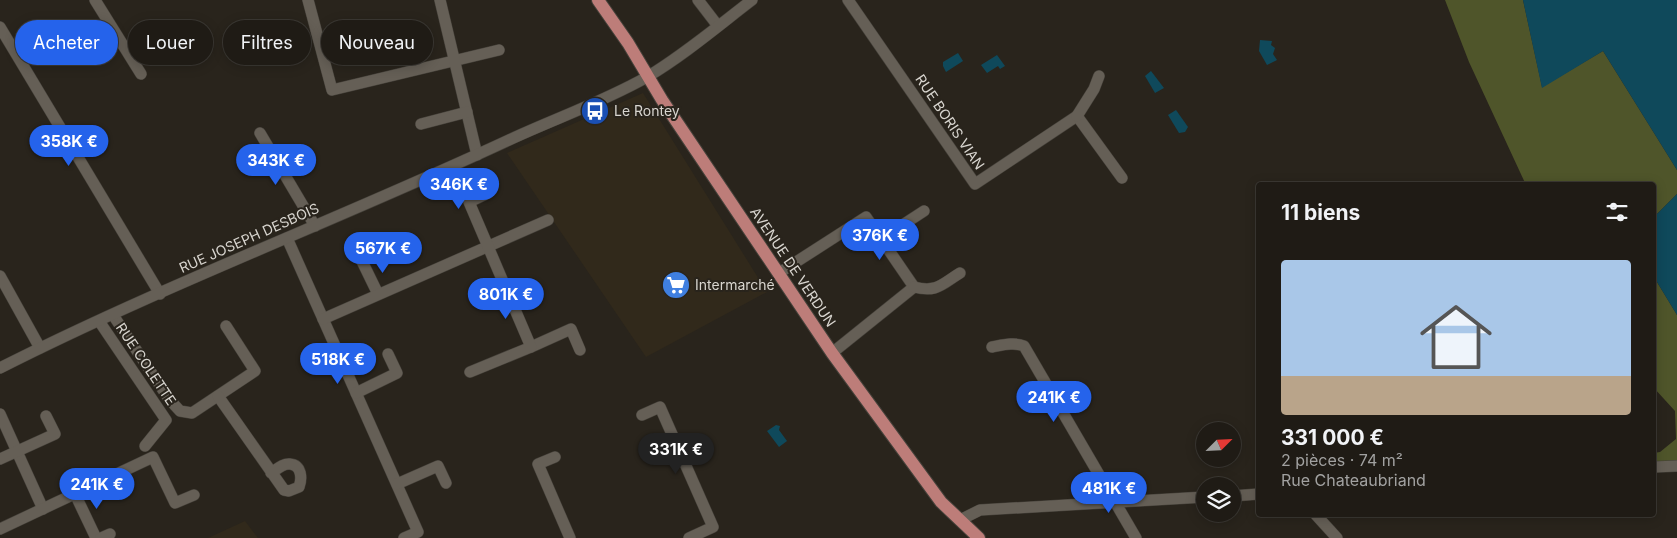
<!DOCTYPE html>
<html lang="fr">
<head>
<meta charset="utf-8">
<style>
  body { margin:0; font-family:Inter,sans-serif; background:#27241e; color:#f1f3f6; height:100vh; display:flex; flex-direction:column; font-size:19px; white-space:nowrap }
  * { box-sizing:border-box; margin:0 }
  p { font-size:16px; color:#a1a1a0 }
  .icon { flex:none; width:28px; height:28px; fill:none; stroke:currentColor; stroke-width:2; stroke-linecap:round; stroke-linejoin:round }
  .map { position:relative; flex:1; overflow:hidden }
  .sheet { position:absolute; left:1256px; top:182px; width:400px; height:335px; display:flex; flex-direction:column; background:#1f1b15; border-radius:5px; box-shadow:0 2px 12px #0003,0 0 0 1px #3c3934 }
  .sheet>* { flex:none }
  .top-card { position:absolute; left:15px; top:20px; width:475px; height:45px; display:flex; gap:10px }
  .needle { width:32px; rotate:66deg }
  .controls { position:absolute; left:1196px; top:422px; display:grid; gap:10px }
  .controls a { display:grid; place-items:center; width:45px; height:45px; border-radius:50%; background:#1f1b15; box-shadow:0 2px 12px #0003,0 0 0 1px #3c3934; font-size:25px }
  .price { position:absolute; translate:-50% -42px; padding:0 11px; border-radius:18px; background:#2563eb; color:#fff; font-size:16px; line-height:32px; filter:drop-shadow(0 1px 2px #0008) }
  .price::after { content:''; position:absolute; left:50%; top:30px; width:15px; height:11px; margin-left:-8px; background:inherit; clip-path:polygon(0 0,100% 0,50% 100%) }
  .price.current { background:#222; color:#fff }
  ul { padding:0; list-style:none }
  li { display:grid; align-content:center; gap:10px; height:265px; padding:0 25px }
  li+li { border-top:1px solid #3c3934 }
  li span { display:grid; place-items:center; height:155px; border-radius:5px; color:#555 }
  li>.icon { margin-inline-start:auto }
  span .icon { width:90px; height:90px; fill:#fffc; stroke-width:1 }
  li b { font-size:21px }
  h2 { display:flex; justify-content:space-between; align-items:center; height:60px; padding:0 25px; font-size:21px }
  .tag { padding:0 18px; border-radius:22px; background:#1f1b15; box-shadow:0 2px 12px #0003,0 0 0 1px #3c3934; font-size:18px; line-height:45px }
  .tag.current { background:#2563eb; color:#fff }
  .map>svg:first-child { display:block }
  .built { fill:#31291b }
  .forest { fill:#4f552a }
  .water { fill:#0f495b }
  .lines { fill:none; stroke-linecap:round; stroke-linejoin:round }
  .minor-casing { stroke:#45413a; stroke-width:12 }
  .major-casing { stroke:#45413a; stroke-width:14 }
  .minor { stroke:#655f56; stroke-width:11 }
  .major { stroke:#bd7d79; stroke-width:12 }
  .labels { text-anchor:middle; stroke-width:4; stroke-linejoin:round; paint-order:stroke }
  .poi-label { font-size:14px; fill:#d8d5cf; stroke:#29241c; text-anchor:start }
  .street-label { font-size:14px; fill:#d8d5cf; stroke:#29241c }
</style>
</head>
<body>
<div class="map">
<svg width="1677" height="538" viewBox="0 0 1677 538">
  <rect width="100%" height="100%" fill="#29241c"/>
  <!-- built -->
  <g class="built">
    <polygon points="643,93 767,292 646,357 507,153"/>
    <polygon points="245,521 258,538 208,538"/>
  </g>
  <!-- forest -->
  <polygon class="forest" points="1445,0 1523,0 1542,87 1603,51 1677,170 1677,194 1656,215 1657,282 1677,315 1677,462 1654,463 1654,453 1660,452 1676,439 1675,411 1654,388 1654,185 1526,185 1469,62"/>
  <!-- water -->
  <g class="water">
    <polygon points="1523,0 1677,0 1677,170 1603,51 1542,88"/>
    <polygon points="1260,40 1272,41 1271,45 1275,48 1273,54 1277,60 1267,65 1259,51"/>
    <polygon points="958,53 963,61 946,72 943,66 943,62"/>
    <polygon points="997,55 1005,66 1000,69 998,66 987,73 981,65"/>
    <polygon points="1151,71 1164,88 1155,93 1145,76"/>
    <polygon points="1176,110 1188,127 1185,132 1179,133 1168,115"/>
    <polygon points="1677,194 1677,315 1657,282 1656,215"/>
    <polygon points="776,425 780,426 779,430 787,441 779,447 767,431"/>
  </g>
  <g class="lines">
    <defs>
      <g id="minor">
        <polyline points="95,0 141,74"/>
        <polyline points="308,0 332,90 499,50"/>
        <polyline points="440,0 477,155"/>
        <polyline points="698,0 718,26"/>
        <polyline points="848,0 975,184 1077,116 1122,178"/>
        <polyline points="0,27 160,294"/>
        <polyline points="1077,116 1094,89 1099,76"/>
        <polyline points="421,124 467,112"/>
        <polyline points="260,133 315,226"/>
        <polyline points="287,238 418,532 404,538"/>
        <polyline points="881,239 924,211"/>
        <polyline points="372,249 359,255 378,294"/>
        <polyline points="779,273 866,217 914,287 832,353"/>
        <polyline points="0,276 40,348"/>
        <path d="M914,287C937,293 942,284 960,273"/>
        <polyline points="113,315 169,399 180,411 192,413 255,371 226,326"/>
        <polyline points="323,319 548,220"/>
        <polyline points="99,321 166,420 145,446"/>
        <polyline points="531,347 571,329 580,350"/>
        <path d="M992,347C1003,345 1014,342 1024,346L1136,538"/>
        <path d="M0,368C166,284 340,219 509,140C554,119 603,102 647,77C684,55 718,26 752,0"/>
        <polyline points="470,372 531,347 469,202 488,193"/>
        <polyline points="356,393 397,373 388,354"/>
        <path d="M218,396L284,490L289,491L299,487C302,479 302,465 290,464C283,463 276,470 271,473"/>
        <polyline points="0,414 43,509"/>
        <polyline points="642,415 660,407 713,527 689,538"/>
        <polyline points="555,457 538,464 570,538"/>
        <polyline points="0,459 55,434 46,416"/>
        <polyline points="1654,467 1677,466"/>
        <polyline points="397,484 438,466 446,483"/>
        <polyline points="75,494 96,538"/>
        <polyline points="1232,496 1259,494"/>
        <polyline points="1316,515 1337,538"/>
        <polyline points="960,520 980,510 1205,497"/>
        <polyline points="0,529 153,457 175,503 194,495"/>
        <polyline points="101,538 110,534"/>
      </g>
      <polyline id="major" points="598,0 628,43 662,100 832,353 941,502 979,538"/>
    </defs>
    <!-- minor casing -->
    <use href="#minor" class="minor-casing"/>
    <!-- major casing -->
    <use href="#major" class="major-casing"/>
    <!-- minor -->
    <use href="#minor" class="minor"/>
    <!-- major -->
    <use href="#major" class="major"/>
  </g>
  <!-- icons -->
  <defs>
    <symbol id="bus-disc" viewBox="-11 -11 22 22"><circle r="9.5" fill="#1a4fb4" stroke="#29241c"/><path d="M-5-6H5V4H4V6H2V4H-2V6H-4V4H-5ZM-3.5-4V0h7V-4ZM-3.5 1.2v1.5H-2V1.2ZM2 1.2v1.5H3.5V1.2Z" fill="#fff"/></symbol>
    <symbol id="supermarket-disc" viewBox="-11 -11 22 22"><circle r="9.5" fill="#3f7fe0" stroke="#29241c"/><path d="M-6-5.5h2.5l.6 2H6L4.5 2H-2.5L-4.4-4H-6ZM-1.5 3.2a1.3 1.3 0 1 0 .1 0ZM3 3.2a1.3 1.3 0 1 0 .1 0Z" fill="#fff"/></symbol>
  </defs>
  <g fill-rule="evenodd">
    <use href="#bus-disc" x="579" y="95" width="32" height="32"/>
    <use href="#supermarket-disc" x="660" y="269" width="32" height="32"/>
  </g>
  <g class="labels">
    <!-- poi labels -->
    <g class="poi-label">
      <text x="614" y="116">Le Rontey</text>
      <text x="695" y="290">Intermarché</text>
    </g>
    <!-- street labels -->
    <g class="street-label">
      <text transform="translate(950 122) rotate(56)" y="5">RUE BORIS VIAN</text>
      <text transform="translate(249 238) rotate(-24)" y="5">RUE JOSEPH DESBOIS</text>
      <text transform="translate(793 267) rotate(56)" y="5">AVENUE DE VERDUN</text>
      <text transform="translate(146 364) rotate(56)" y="5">RUE COLETTE</text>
    </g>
  </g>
</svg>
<div class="controls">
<a><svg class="needle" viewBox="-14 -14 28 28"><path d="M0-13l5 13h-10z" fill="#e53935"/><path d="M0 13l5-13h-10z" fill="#a1a1a0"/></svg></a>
<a><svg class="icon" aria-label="layers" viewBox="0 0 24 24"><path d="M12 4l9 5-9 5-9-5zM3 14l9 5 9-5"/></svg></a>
</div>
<b class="price" style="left:69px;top:167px">358K €</b>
<b class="price" style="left:276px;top:186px">343K €</b>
<b class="price" style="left:459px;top:210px">346K €</b>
<b class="price" style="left:880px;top:261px">376K €</b>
<b class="price" style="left:383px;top:274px">567K €</b>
<b class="price" style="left:506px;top:320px">801K €</b>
<b class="price" style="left:338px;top:385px">518K €</b>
<b class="price" style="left:1054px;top:423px">241K €</b>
<b class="price current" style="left:676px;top:475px">331K €</b>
<b class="price" style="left:97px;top:510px">241K €</b>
<b class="price" style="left:1109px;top:514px">481K €</b>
<div class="top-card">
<a class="tag current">Acheter</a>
<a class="tag">Louer</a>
<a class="tag">Filtres</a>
<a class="tag">Nouveau</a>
</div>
<section class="sheet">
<h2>11 biens<svg class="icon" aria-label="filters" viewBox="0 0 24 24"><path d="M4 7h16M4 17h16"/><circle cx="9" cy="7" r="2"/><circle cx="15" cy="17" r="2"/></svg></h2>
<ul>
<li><span style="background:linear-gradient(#a9c7e8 75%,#b9a48a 0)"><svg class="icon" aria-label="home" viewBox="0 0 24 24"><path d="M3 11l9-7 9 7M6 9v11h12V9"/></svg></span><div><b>331 000 €</b><p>2 pièces · 74 m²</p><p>Rue Chateaubriand</p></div></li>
</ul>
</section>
</div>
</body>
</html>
